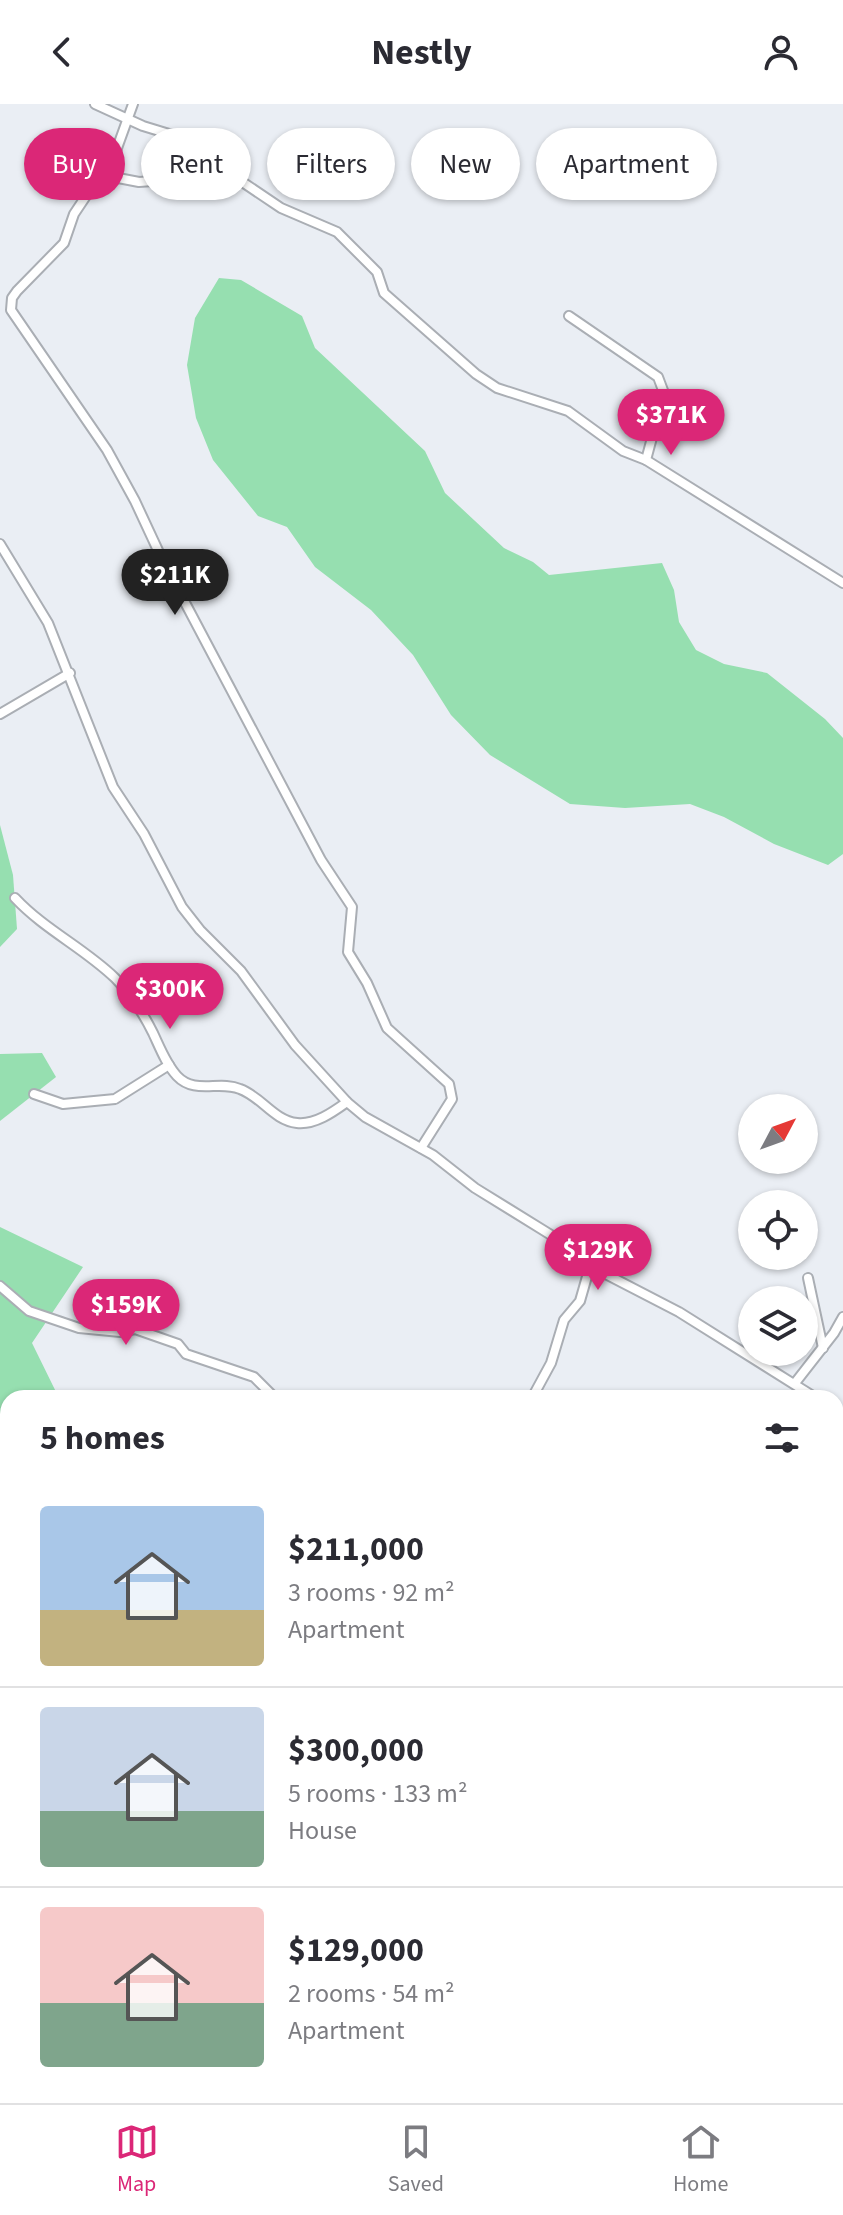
<!DOCTYPE html>
<html lang="en">
<head>
<meta charset="utf-8">
<style>
  body { margin:0; font-family:"Source Sans 3",sans-serif; background:#f7f7f7; color:#2b2b33; height:100vh; display:flex; flex-direction:column; font-size:30px; white-space:nowrap }
  * { box-sizing:border-box; margin:0 }
  p { font-size:26px; color:#7c7c81 }
  .icon { flex:none; width:44px; height:44px; fill:none; stroke:currentColor; stroke-width:2; stroke-linecap:round; stroke-linejoin:round }
  .map { position:relative; flex:1; overflow:hidden }
  .side { position:absolute; left:0px; top:1286px; width:844px; height:714px; display:flex; flex-direction:column; background:#fff; border-radius:24px 24px 0 0; box-shadow:0 2px 6px #0004 }
  .side>* { flex:none }
  .guide { position:absolute; left:24px; top:24px; width:796px; height:72px; display:flex; gap:16px }
  .needle { width:52px; rotate:49deg }
  .fabs { position:absolute; left:738px; top:990px; display:grid; gap:16px }
  .fabs a { display:grid; place-items:center; width:80px; height:80px; border-radius:50%; background:#fff; box-shadow:0 2px 6px #0004; font-size:40px }
  .price { position:absolute; translate:-50% -68px; padding:0 18px; border-radius:28px; background:#db2777; color:#fff; font-size:26px; line-height:52px; filter:drop-shadow(0 2px 4px #0008) }
  .price::after { content:''; position:absolute; left:50%; top:48px; width:24px; height:18px; margin-left:-12px; background:inherit; clip-path:polygon(0 0,100% 0,50% 100%) }
  .price.on { background:#222; color:#fff }
  ul { padding:0; list-style:none }
  li { display:flex; align-items:center; gap:24px; height:200px; padding:0 40px }
  li+li { border-top:2px solid #e1e1e2 }
  li span { display:grid; place-items:center; flex:none; width:224px; height:160px; border-radius:8px; color:#555 }
  li>.icon { margin-inline-start:auto }
  span .icon { width:96px; height:96px; fill:#fffc; stroke-width:1 }
  li b { font-size:34px }
  h2 { display:flex; justify-content:space-between; align-items:center; height:96px; padding:0 40px; font-size:34px }
  .pill { padding:0 28px; border-radius:36px; background:#fff; box-shadow:0 2px 6px #0004; font-size:28px; line-height:72px }
  .pill.on { background:#db2777; color:#fff }
  header { display:flex; justify-content:space-between; align-items:center; height:104px; padding:0 40px; background:#fff; font-size:36px; font-weight:700 }
  .menu { display:flex; justify-content:space-around; align-items:center; height:112px; border-top:2px solid #e1e1e2; background:#fff; font-size:22px; color:#7c7c81 }
  .menu a { display:grid; justify-items:center; gap:4px }
  .menu .on { color:#db2777 }
  .map>svg:first-child { display:block }
  .green { fill:#96dfb0 }
  .lines { fill:none; stroke-linecap:round; stroke-linejoin:round }
  .runway { stroke:#b2b5ba; stroke-width:56 }
  .minor-casing { stroke:#aaaeb4; stroke-width:12 }
  .minor { stroke:#fff; stroke-width:8 }
</style>
</head>
<body>
<header><svg class="icon" aria-label="back" viewBox="0 0 24 24"><path d="M15 5l-7 7 7 7"/></svg>Nestly<svg class="icon" aria-label="person" viewBox="0 0 24 24"><circle cx="12" cy="8" r="4"/><path d="M4 21q1-7 8-7t8 7"/></svg></header>
<div class="map">
<svg width="843" height="1999" viewBox="0 0 843 1999">
  <rect width="100%" height="100%" fill="#eaeef4"/>
  <!-- green -->
  <g class="green">
    <polygon points="219,174 241,176 302,212 315,244 425,347 445,389 504,444 533,458 549,471 662,459 674,486 679,518 696,546 724,560 767,569 825,615 843,634 843,750 828,761 774,740 724,713 690,700 625,704 570,700 490,651 451,611 413,551 371,506 315,463 287,423 258,412 213,356 196,314 187,261 195,214"/>
    <polygon points="0,721 13,771 17,825 0,843"/>
    <polygon points="42,949 56,973 0,1017 0,950"/>
    <polygon points="0,1123 83,1163 32,1239 59,1294 8,1294 8,1379 0,1338"/>
    <polygon points="0,1511 8,1552 8,1796 0,1793"/>
  </g>
  <g class="lines">
    <!-- runway -->
    <g class="runway">
      <polyline points="0,1452 8,1493"/>
      <polyline points="104,1992 105,1999"/>
    </g>
    <defs>
      <g id="minor">
        <polyline points="95,0 143,22 179,33 191,57"/>
        <polyline points="133,0 116,47 74,110 64,139 17,187 12,194 11,206 107,346 135,397 162,455 321,756 352,803 348,848 367,879 387,924 449,980 452,995 421,1044"/>
        <polyline points="98,75 113,73 139,78 153,77 191,57 207,59 232,71 281,104 337,128 377,168 384,189 476,270 497,284 568,307 623,347 646,356"/>
        <polyline points="569,212 658,273 664,289 646,356 843,479"/>
        <polyline points="0,440 48,519 113,683 144,730 182,803 200,826 241,867 295,941 347,998 365,1013 433,1051 475,1084 551,1131 590,1162 679,1208 816,1294"/>
        <polyline points="0,610 70,569"/>
        <path d="M15,794C45,826 84,844 115,874C131,890 143,909 153,929C160,944 166,960 177,972C195,991 219,976 240,985C262,993 273,1016 297,1019C315,1021 333,1008 347,998"/>
        <polyline points="34,990 63,1000 115,995 169,961"/>
        <polyline points="808,1174 823,1244"/>
        <polyline points="0,1182 29,1207 79,1224 120,1228 135,1225 178,1240 186,1250 254,1273 275,1294"/>
        <polyline points="795,1279 834,1229 843,1213"/>
        <polyline points="532,1294 551,1259 564,1216 580,1197 590,1162"/>
        <polyline points="836,1306 843,1310"/>
        <polyline points="836,1473 843,1474"/>
        <polyline points="836,1660 843,1631"/>
        <polyline points="836,1897 843,1899"/>
        <polyline points="577,1992 586,1999"/>
        <polyline points="731,1999 734,1992"/>
      </g>
    </defs>
    <!-- minor casing -->
    <use href="#minor" class="minor-casing"/>
    <!-- minor -->
    <use href="#minor" class="minor"/>
  </g>
</svg>
<div class="fabs">
<a><svg class="needle" viewBox="-14 -14 28 28"><path d="M0-13l5 13h-10z" fill="#e53935"/><path d="M0 13l5-13h-10z" fill="#7c7c81"/></svg></a>
<a><svg class="icon" aria-label="locate" viewBox="0 0 24 24"><circle cx="12" cy="12" r="6"/><path d="M12 2v4M12 18v4M2 12h4M18 12h4"/></svg></a>
<a><svg class="icon" aria-label="layers" viewBox="0 0 24 24"><path d="M12 4l9 5-9 5-9-5zM3 14l9 5 9-5"/></svg></a>
</div>
<b class="price" style="left:671px;top:353px">$371K</b>
<b class="price on" style="left:175px;top:513px">$211K</b>
<b class="price" style="left:170px;top:927px">$300K</b>
<b class="price" style="left:598px;top:1188px">$129K</b>
<b class="price" style="left:126px;top:1243px">$159K</b>
<div class="guide">
<a class="pill on">Buy</a>
<a class="pill">Rent</a>
<a class="pill">Filters</a>
<a class="pill">New</a>
<a class="pill">Apartment</a>
</div>
<section class="side">
<h2>5 homes<svg class="icon" aria-label="filters" viewBox="0 0 24 24"><path d="M4 7h16M4 17h16"/><circle cx="9" cy="7" r="2"/><circle cx="15" cy="17" r="2"/></svg></h2>
<ul>
<li><span style="background:linear-gradient(#a9c7e8 65%,#c2b280 0)"><svg class="icon" aria-label="home" viewBox="0 0 24 24"><path d="M3 11l9-7 9 7M6 9v11h12V9"/></svg></span><div><b>$211,000</b><p>3 rooms · 92 m²</p><p>Apartment</p></div></li>
<li><span style="background:linear-gradient(#c9d6e8 65%,#7fa58c 0)"><svg class="icon" aria-label="home" viewBox="0 0 24 24"><path d="M3 11l9-7 9 7M6 9v11h12V9"/></svg></span><div><b>$300,000</b><p>5 rooms · 133 m²</p><p>House</p></div></li>
<li><span style="background:linear-gradient(#f6c9c9 60%,#7fa58c 0)"><svg class="icon" aria-label="home" viewBox="0 0 24 24"><path d="M3 11l9-7 9 7M6 9v11h12V9"/></svg></span><div><b>$129,000</b><p>2 rooms · 54 m²</p><p>Apartment</p></div></li>
</ul>
</section>
</div>
<nav class="menu">
<a class="on"><svg class="icon" aria-label="map" viewBox="0 0 24 24"><path d="M3 6l6-2 6 2 6-2v14l-6 2-6-2-6 2zM9 4v14M15 6v14"/></svg>Map</a>
<a><svg class="icon" aria-label="saved" viewBox="0 0 24 24"><path d="M7 4h10v16l-5-4-5 4z"/></svg>Saved</a>
<a><svg class="icon" aria-label="home" viewBox="0 0 24 24"><path d="M3 11l9-7 9 7M6 9v11h12V9"/></svg>Home</a>
</nav>
</body>
</html>
